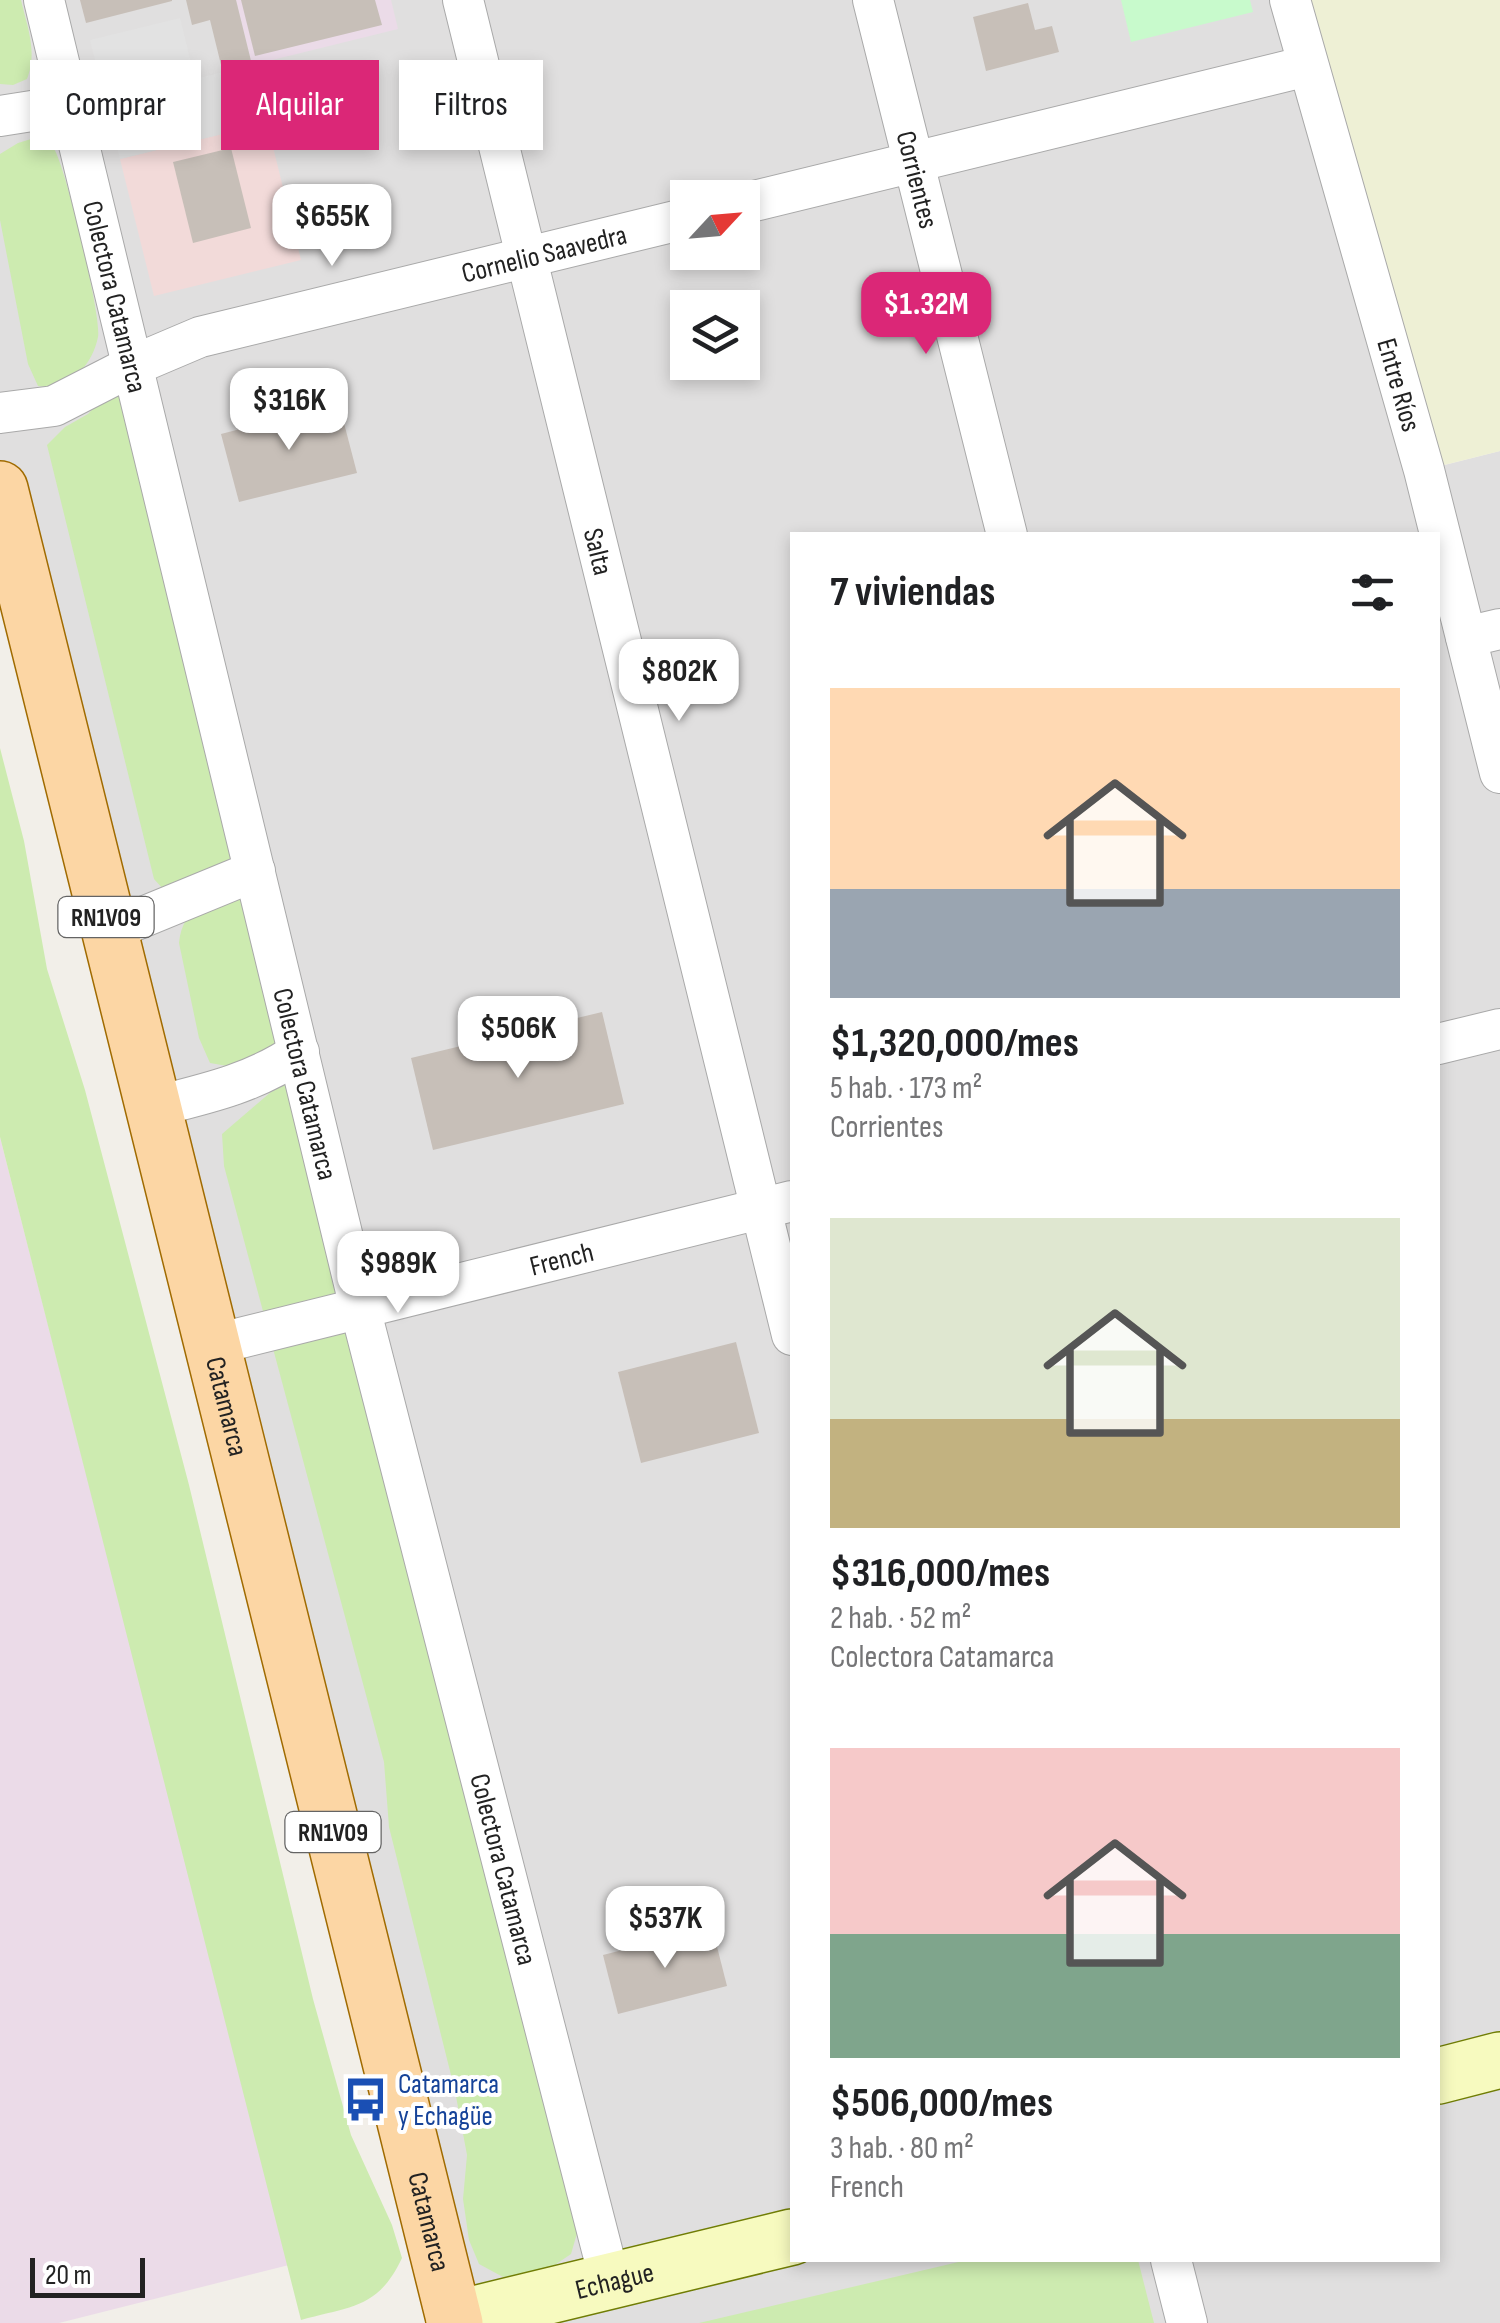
<!DOCTYPE html>
<html lang="es">
<head>
<meta charset="utf-8">
<style>
  body { margin:0; font-family:"Sofia Sans Condensed",sans-serif; background:#f2f2f2; color:#202124; height:100vh; display:flex; flex-direction:column; font-size:38px; white-space:nowrap }
  * { box-sizing:border-box; margin:0 }
  p { font-size:32px; color:#757577 }
  .icon { flex:none; width:55px; height:55px; fill:none; stroke:currentColor; stroke-width:2; stroke-linecap:round; stroke-linejoin:round }
  .map { position:relative; flex:1; overflow:hidden }
  .sheet { position:absolute; left:790px; top:532px; width:650px; height:1730px; display:flex; flex-direction:column; background:#fff; border-radius:0px; box-shadow:0 5px 15px #0003 }
  .sheet>* { flex:none }
  .top-card { position:absolute; left:30px; top:60px; width:610px; height:90px; display:flex; gap:20px }
  .needle { width:65px; rotate:64deg }
  .tools { position:absolute; left:670px; top:180px; display:grid; gap:20px }
  .tools a { display:grid; place-items:center; width:90px; height:90px; border-radius:0px; background:#fff; box-shadow:0 5px 15px #0003; font-size:50px }
  .scale { position:absolute; left:30px; bottom:25px; width:115px; box-sizing:border-box; padding-left:10px; border:5px solid #222; border-top:0; font-size:28px; line-height:35px; white-space:nowrap; color:#222; -webkit-text-stroke:8px #fff; paint-order:stroke }
  .price { position:absolute; translate:-50% -85px; padding:0 22px; border-radius:20px; background:#fff; color:#222; font-size:32px; line-height:65px; filter:drop-shadow(0 2px 5px #0008) }
  .price::after { content:''; position:absolute; left:50%; top:60px; width:30px; height:22px; margin-left:-15px; background:inherit; clip-path:polygon(0 0,100% 0,50% 100%) }
  .price.selected { background:#db2777; color:#fff }
  ul { padding:0; list-style:none }
  li { display:grid; align-content:center; gap:20px; height:530px; padding:0 40px }
  li span { display:grid; place-items:center; height:310px; border-radius:0px; color:#555 }
  li>.icon { margin-inline-start:auto }
  span .icon { width:180px; height:180px; fill:#fffc; stroke-width:1 }
  li b { font-size:42px }
  h2 { display:flex; justify-content:space-between; align-items:center; height:120px; padding:0 40px; font-size:42px }
  .pill { padding:0 35px; border-radius:0px; background:#fff; box-shadow:0 5px 15px #0003; font-size:35px; line-height:90px }
  .pill.selected { background:#db2777; color:#fff }
  .map>svg:first-child { display:block }
  .residential { fill:#e0dfdf; fill-rule:evenodd }
  .commercial { fill:#f2dad9 }
  .industrial { fill:#ebdbe8 }
  .farmland { fill:#eef0d5 }
  .grass { fill:#cdebb0 }
  .park { fill:#c8facc }
  .parking { fill:#e2e2e2 }
  .building { fill:#c7bfb8 }
  .lines { fill:none; stroke-linecap:round; stroke-linejoin:round }
  .street-casing { stroke:#a9a9a9; stroke-width:42 }
  .secondary-casing { stroke:#707d05; stroke-width:58 }
  .primary-casing { stroke:#a06b00; stroke-width:58 }
  .street { stroke:#fff; stroke-width:40 }
  .secondary { stroke:#f7fabf; stroke-width:55 }
  .primary { stroke:#fcd6a4; stroke-width:55 }
  .labels { text-anchor:middle; stroke-width:8; stroke-linejoin:round; paint-order:stroke }
  .shield { fill:#fff; stroke:#646464; stroke-width:2.5 }
  .shield-label { font-size:25px; font-weight:bold; fill:#222 }
  .street-label { font-size:28px; fill:#222; stroke:#fff }
  .transit-label { font-size:28px; fill:#164399; stroke:#fff; text-anchor:start }
</style>
</head>
<body>
<div class="map">
<svg width="1500" height="2323" viewBox="0 0 1500 2323">
  <rect width="100%" height="100%" fill="#f2efe9"/>
  <!-- residential -->
  <path class="residential" d="M0,0H1290L1425,470L1500,451V2323H436L0,489ZM688,198H742V252H688ZM688,308H742V362H688ZM792,535H1438V2260H792Z"/>
  <!-- commercial -->
  <polygon class="commercial" points="267,123 301,260 154,296 120,159"/>
  <!-- industrial -->
  <g class="industrial">
    <polygon points="236,0 391,0 398,29 252,65"/>
    <polygon points="0,1137 289,2265 59,2323 0,2323"/>
  </g>
  <!-- farmland -->
  <polygon class="farmland" points="1290,0 1500,0 1500,451 1424,470"/>
  <!-- grass -->
  <g class="grass">
    <path d="M0,0H21C27,26 38,53 27,79L13,85L0,84Z"/>
    <path d="M41,136C45,140 50,143 53,147C65,163 102,318 98,337C92,366 69,391 38,386L28,364L0,220V154L18,143Z"/>
    <polygon points="112,388 123,389 235,854 225,871 165,891 154,879 47,445 65,427 88,414"/>
    <path d="M0,748L24,841L47,969L85,1090L189,1485L313,1999L351,2135L392,2225L402,2258C378,2309 351,2306 301,2320L0,1137Z"/>
    <path d="M236,896L250,906L284,1051L233,1067L210,1063L199,1038L179,943C183,906 206,905 236,896Z"/>
    <polygon points="291,1082 578,2230 571,2254 546,2271 503,2277 479,2264 469,2240 463,2199 467,2155 455,2091 389,1827 384,1762 224,1166 222,1134 271,1092"/>
    <polygon points="967,2260 1138,2260 1154,2323 699,2323"/>
  </g>
  <!-- park -->
  <polygon class="park" points="1121,0 1250,0 1253,12 1131,42"/>
  <!-- parking -->
  <polygon class="parking" points="180,18 195,79 252,65 267,123 120,159 90,40"/>
  <!-- building -->
  <g class="building">
    <polygon points="80,0 172,0 172,1 86,23"/>
    <polygon points="186,0 236,0 252,65 223,73 210,20 192,25"/>
    <polygon points="241,0 375,0 382,25 255,56"/>
    <polygon points="1028,3 1035,30 1052,26 1059,52 986,71 973,17"/>
    <polygon points="231,148 251,228 193,243 173,162"/>
    <polygon points="339,404 357,473 239,502 221,434"/>
    <polygon points="602,1012 624,1104 433,1150 411,1058"/>
    <polygon points="736,1342 759,1433 641,1463 618,1372"/>
    <polygon points="712,1927 727,1986 618,2014 603,1955"/>
  </g>
  <g class="lines">
    <defs>
      <g id="street">
        <path id="s1" d="M44,0L360,1308L610,2281"/>
        <path id="s2" d="M463,0L792,1335"/>
        <path id="s3" d="M873,0L1007,535"/>
        <path id="s4" d="M1290,0L1424,470L1500,773"/>
        <polyline points="0,116 70,105"/>
        <polyline points="742,204 1307,66"/>
        <path id="s5" d="M0,413L54,406L134,365L200,337L688,218"/>
        <polyline points="1466,637 1500,629"/>
        <polyline points="109,931 255,871"/>
        <polyline points="1438,1044 1500,1029"/>
        <path d="M153,1107C205,1094 255,1083 299,1052"/>
        <path id="s6" d="M212,1345L792,1201"/>
        <polyline points="1171,2260 1187,2323"/>
      </g>
      <g id="secondary">
        <polyline points="1438,2076 1500,2060"/>
        <path id="s7" d="M454,2319L792,2237"/>
      </g>
      <g id="primary">
        <path id="s8" d="M0,489L455,2323"/>
      </g>
    </defs>
    <!-- street casing -->
    <use href="#street" class="street-casing"/>
    <!-- secondary casing -->
    <use href="#secondary" class="secondary-casing"/>
    <!-- primary casing -->
    <use href="#primary" class="primary-casing"/>
    <!-- street -->
    <use href="#street" class="street"/>
    <!-- secondary -->
    <use href="#secondary" class="secondary"/>
    <!-- primary -->
    <use href="#primary" class="primary"/>
  </g>
  <!-- icons -->
  <defs>
    <symbol id="bus-bare" viewBox="-9 -9 18 18"><path d="M-5-6H5V4H4V6H2V4H-2V6H-4V4H-5ZM-3.5-4V0h7V-4ZM-3.5 1.2v1.5H-2V1.2ZM2 1.2v1.5H3.5V1.2Z" fill="#1a4fb4" stroke="#fff" stroke-width="2.5" paint-order="stroke"/></symbol>
  </defs>
  <g fill-rule="evenodd">
    <use href="#bus-bare" x="334" y="2068" width="63" height="63"/>
  </g>
  <g class="labels">
    <!-- shield labels -->
    <g class="shield">
      <rect x="58.5" y="897" width="95" height="40" rx="8"/>
      <rect x="285.5" y="1812" width="95" height="40" rx="8"/>
    </g>
    <g class="shield-label">
      <text x="106" y="926">RN1V09</text>
      <text x="333" y="1841">RN1V09</text>
    </g>
    <!-- street labels -->
    <g class="street-label">
      <text dy="10" stroke="none"><textPath href="#s3" startOffset="185">Corrientes</textPath></text>
      <text dy="10" stroke="none"><textPath href="#s5" startOffset="570">Cornelio Saavedra</textPath></text>
      <text dy="10" stroke="none"><textPath href="#s1" startOffset="305">Colectora Catamarca</textPath></text>
      <text dy="10" stroke="none"><textPath href="#s4" startOffset="400">Entre Ríos</textPath></text>
      <text dy="10" stroke="none"><textPath href="#s2" startOffset="568">Salta</textPath></text>
      <text dy="10" stroke="none"><textPath href="#s1" startOffset="1115">Colectora Catamarca</textPath></text>
      <text dy="10" stroke="none"><textPath href="#s6" startOffset="360">French</textPath></text>
      <text dy="10" stroke="none"><textPath href="#s8" startOffset="945">Catamarca</textPath></text>
      <text dy="10" stroke="none"><textPath href="#s1" startOffset="1925">Colectora Catamarca</textPath></text>
      <text dy="10" stroke="none"><textPath href="#s8" startOffset="1785">Catamarca</textPath></text>
      <text dy="10" stroke="none"><textPath href="#s7" startOffset="165">Echague</textPath></text>
    </g>
    <!-- transit labels -->
    <g class="transit-label">
      <text x="398" y="2093">Catamarca<tspan x="398" dy="32">y Echagüe</tspan></text>
    </g>
  </g>
</svg>
<div class="tools">
<a><svg class="needle" viewBox="-14 -14 28 28"><path d="M0-13l5 13h-10z" fill="#e53935"/><path d="M0 13l5-13h-10z" fill="#757577"/></svg></a>
<a><svg class="icon" aria-label="layers" viewBox="0 0 24 24"><path d="M12 4l9 5-9 5-9-5zM3 14l9 5 9-5"/></svg></a>
</div>
<div class="scale">20 m</div>
<b class="price" style="left:332px;top:269px">$655K</b>
<b class="price selected" style="left:926px;top:357px">$1.32M</b>
<b class="price" style="left:289px;top:453px">$316K</b>
<b class="price" style="left:679px;top:724px">$802K</b>
<b class="price" style="left:518px;top:1081px">$506K</b>
<b class="price" style="left:398px;top:1316px">$989K</b>
<b class="price" style="left:665px;top:1971px">$537K</b>
<div class="top-card">
<a class="pill">Comprar</a>
<a class="pill selected">Alquilar</a>
<a class="pill">Filtros</a>
</div>
<section class="sheet">
<h2>7 viviendas<svg class="icon" aria-label="filters" viewBox="0 0 24 24"><path d="M4 7h16M4 17h16"/><circle cx="9" cy="7" r="2"/><circle cx="15" cy="17" r="2"/></svg></h2>
<ul>
<li><span style="background:linear-gradient(#ffd9b3 65%,#9aa5b1 0)"><svg class="icon" aria-label="home" viewBox="0 0 24 24"><path d="M3 11l9-7 9 7M6 9v11h12V9"/></svg></span><div><b>$1,320,000/mes</b><p>5 hab. · 173 m²</p><p>Corrientes</p></div></li>
<li><span style="background:linear-gradient(#dfe7d0 65%,#c2b280 0)"><svg class="icon" aria-label="home" viewBox="0 0 24 24"><path d="M3 11l9-7 9 7M6 9v11h12V9"/></svg></span><div><b>$316,000/mes</b><p>2 hab. · 52 m²</p><p>Colectora Catamarca</p></div></li>
<li><span style="background:linear-gradient(#f6c9c9 60%,#7fa58c 0)"><svg class="icon" aria-label="home" viewBox="0 0 24 24"><path d="M3 11l9-7 9 7M6 9v11h12V9"/></svg></span><div><b>$506,000/mes</b><p>3 hab. · 80 m²</p><p>French</p></div></li>
</ul>
</section>
</div>
</body>
</html>
